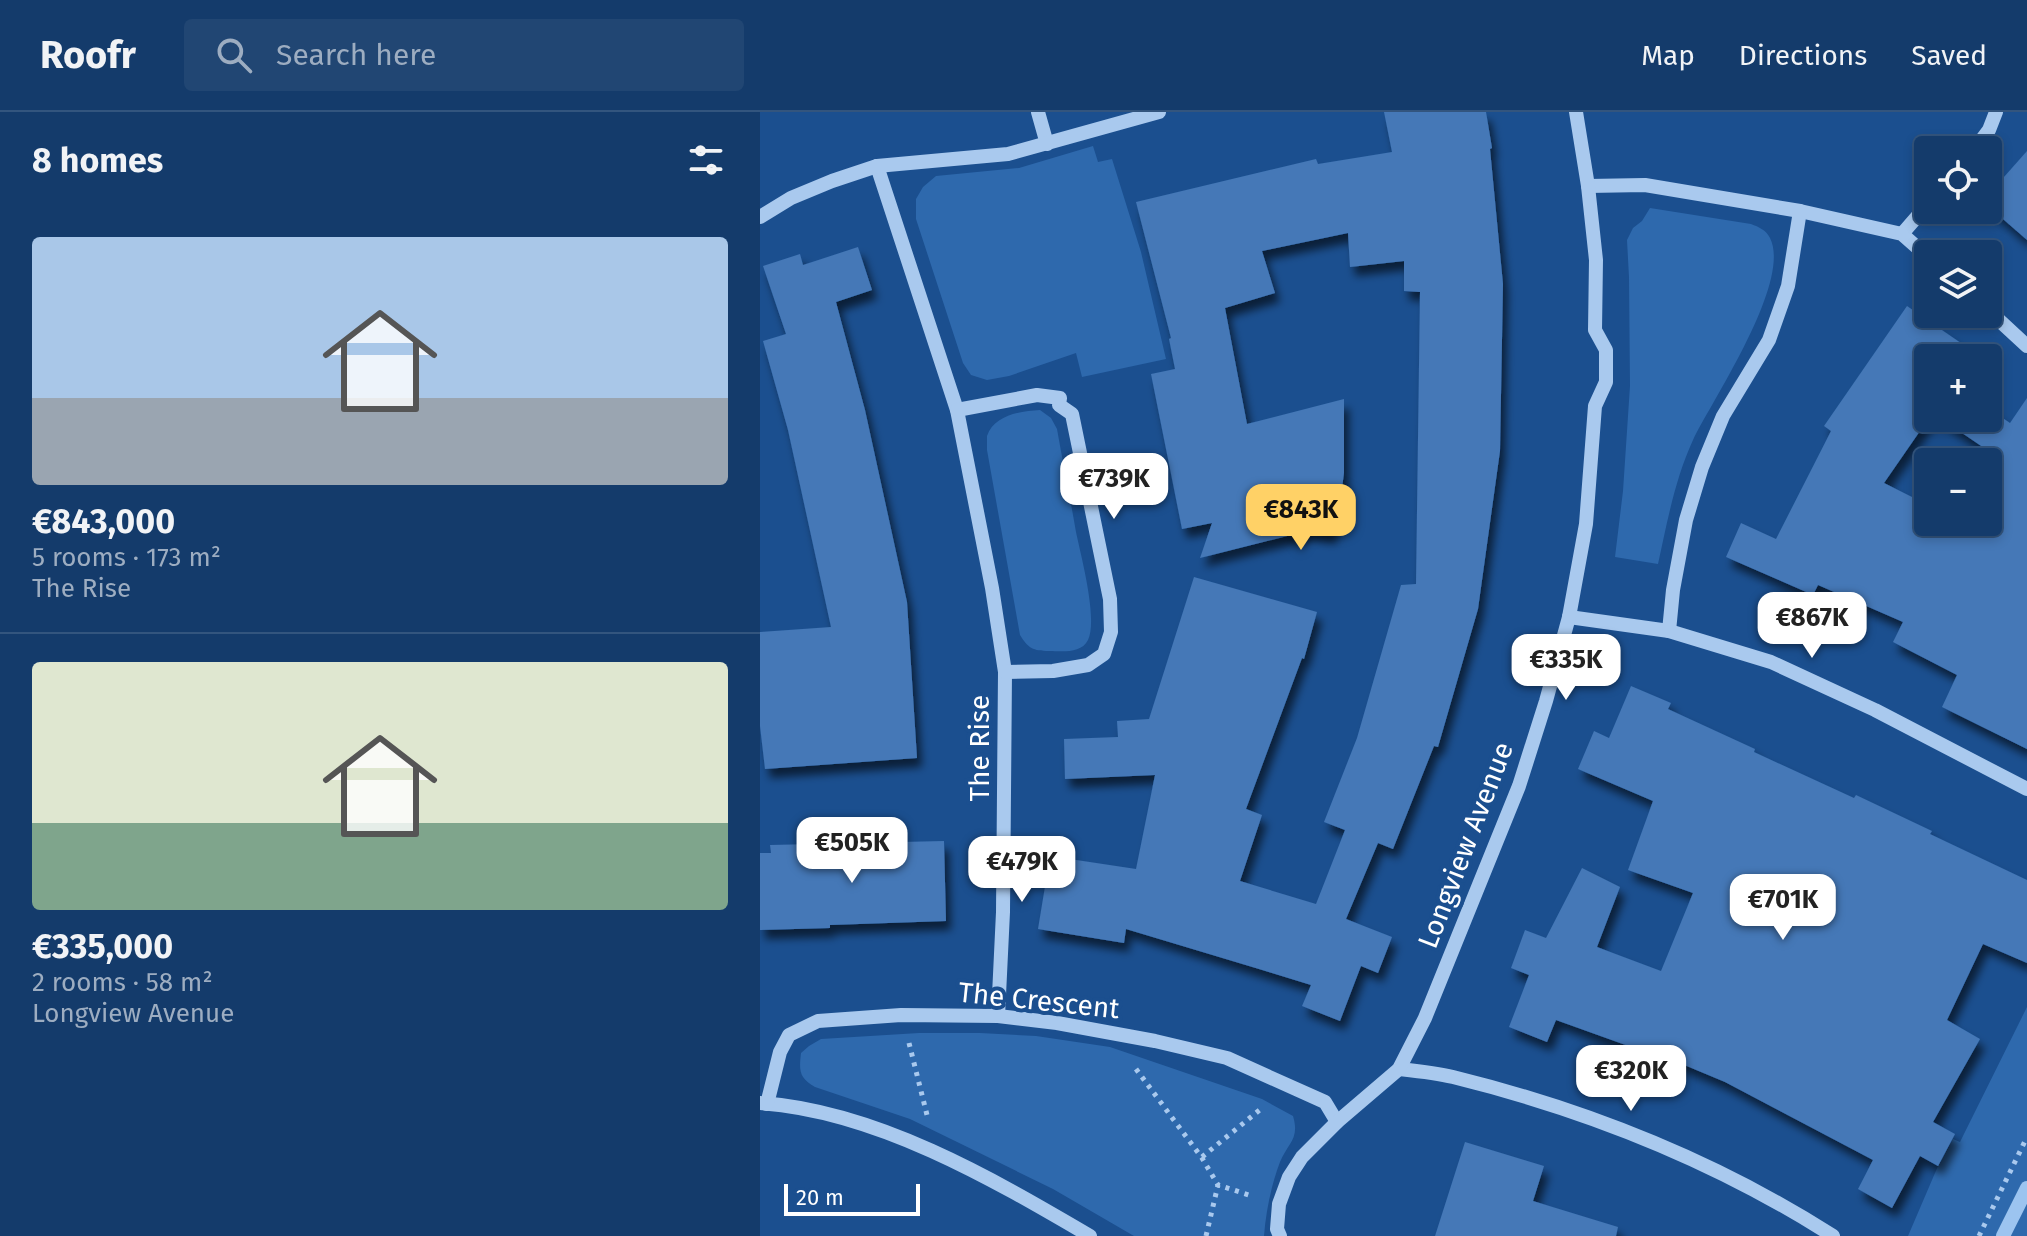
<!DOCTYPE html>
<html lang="en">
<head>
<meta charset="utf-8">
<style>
  body { margin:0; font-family:"Fira Sans",sans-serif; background:#214673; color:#f1f3f6; height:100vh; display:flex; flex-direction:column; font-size:30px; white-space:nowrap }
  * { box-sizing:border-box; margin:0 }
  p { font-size:26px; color:#9dadc1 }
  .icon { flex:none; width:44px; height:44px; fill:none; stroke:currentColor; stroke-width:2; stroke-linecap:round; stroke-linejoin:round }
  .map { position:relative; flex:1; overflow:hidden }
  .side { display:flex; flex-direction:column; background:#143b6b; width:760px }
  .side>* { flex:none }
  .tools { position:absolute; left:1154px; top:24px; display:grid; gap:16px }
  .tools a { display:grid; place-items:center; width:88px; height:88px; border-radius:8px; background:#143b6b; box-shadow:0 4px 12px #0003,0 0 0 2px #33557e; font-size:40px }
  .scale { position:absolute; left:24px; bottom:20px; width:136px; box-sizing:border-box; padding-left:8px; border:4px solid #fff; border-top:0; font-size:22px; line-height:28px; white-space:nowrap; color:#fff; -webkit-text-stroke:6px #1b4f8f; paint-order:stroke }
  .price { position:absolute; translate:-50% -68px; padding:0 18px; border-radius:16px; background:#fff; color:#222; font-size:26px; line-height:52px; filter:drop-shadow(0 2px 4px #0008) }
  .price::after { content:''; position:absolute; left:50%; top:48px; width:24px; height:18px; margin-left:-12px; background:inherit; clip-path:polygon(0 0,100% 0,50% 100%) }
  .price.current { background:#ffd166; color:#111 }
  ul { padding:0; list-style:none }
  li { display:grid; align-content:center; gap:16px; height:424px; padding:0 32px }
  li+li { border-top:2px solid #33557e }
  li span { display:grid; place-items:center; height:248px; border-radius:8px; color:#555 }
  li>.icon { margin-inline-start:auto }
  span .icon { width:144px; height:144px; fill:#fffc; stroke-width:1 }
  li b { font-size:34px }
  h2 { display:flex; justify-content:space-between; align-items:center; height:96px; padding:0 32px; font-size:34px }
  header { display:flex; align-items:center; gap:48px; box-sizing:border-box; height:112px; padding:0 40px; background:#143b6b; border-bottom:2px solid #33557e }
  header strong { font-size:38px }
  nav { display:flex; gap:44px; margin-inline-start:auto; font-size:28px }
  .search { width:560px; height:72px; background:#214673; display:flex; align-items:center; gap:20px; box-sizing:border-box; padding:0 28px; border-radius:8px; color:#9dadc1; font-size:30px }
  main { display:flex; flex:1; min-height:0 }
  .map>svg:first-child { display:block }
  .green { fill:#2e69ad }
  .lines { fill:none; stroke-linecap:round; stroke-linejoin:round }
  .stream { stroke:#9cc4f0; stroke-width:14 }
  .building { fill:#4478b7; filter:url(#shadow) }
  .path { stroke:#a9c9ee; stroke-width:5; stroke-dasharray:4 6; stroke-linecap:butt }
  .minor { stroke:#a9c9ee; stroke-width:14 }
  .labels { text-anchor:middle; stroke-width:8; stroke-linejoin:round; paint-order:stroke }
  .street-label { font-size:28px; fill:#fff; stroke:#1b4f8f }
</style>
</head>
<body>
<header>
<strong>Roofr</strong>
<div class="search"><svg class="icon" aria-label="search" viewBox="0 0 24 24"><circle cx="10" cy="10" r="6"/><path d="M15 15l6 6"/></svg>Search here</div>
<nav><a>Map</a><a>Directions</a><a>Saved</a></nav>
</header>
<main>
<section class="side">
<h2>8 homes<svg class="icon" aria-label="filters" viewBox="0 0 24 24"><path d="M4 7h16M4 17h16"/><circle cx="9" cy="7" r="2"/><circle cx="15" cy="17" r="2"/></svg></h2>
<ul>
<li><span style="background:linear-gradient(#a9c7e8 65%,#9aa5b1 0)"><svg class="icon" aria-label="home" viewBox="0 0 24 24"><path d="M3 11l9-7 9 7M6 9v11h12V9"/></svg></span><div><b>€843,000</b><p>5 rooms · 173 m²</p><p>The Rise</p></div></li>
<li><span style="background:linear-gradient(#dfe7d0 65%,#7fa58c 0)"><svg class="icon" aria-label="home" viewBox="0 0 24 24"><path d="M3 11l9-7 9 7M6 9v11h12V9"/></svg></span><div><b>€335,000</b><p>2 rooms · 58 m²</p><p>Longview Avenue</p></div></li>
</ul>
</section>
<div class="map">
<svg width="1267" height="1124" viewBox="0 0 1267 1124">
  <defs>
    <filter id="shadow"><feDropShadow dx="5" dy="9" stdDeviation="4" flood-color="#0009"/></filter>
  </defs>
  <rect width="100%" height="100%" fill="#1b4f8f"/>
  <!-- green -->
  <g class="green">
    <polygon points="333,34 338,50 352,47 381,140 406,247 322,265 316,241 249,264 227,268 211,263 203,251 156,107 156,87 163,75 176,64 259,56"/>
    <path d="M890,96L991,112C999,115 1006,118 1010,126C1032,170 953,287 933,328C915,367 907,411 898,452L855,445L863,379L870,274L869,165L867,128L873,116L882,109Z"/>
    <path d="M280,298L291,306L297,317C303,351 310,385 316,420C321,444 338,507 328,528C321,542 302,539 289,539C273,539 268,536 260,523L227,338C227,337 227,325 227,324C234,303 261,299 280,298Z"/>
    <polygon points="1267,895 1267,1124 1148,1124 1178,1054 1193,1027 1200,1030"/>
    <path d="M159,921H220L276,924L350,935L502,987L533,1004C540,1027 528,1031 520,1050C511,1074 506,1099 504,1124H374L293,1077L150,1007L55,975C39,966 39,959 41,941L49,934L61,927Z"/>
  </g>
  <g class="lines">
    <!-- stream -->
    <polyline class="stream" points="1243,1124 1267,1076"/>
  </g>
  <!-- building -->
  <g class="building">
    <polygon points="624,0 726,0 732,36 730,37 743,172 740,339 718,497 678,635 674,634 633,737 618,731 586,807 632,825 618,861 601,854 580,909 542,894 551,873 499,857 366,817 364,831 278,817 290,744 376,757 395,663 305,667 304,627 358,625 357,609 389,607 434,465 557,500 544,547 542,546 486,697 502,703 480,769 556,792 585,718 564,710 597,626 641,473 656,472 660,180 644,179 644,149 590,155 588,121 502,139 515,181 465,196 487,312 584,287 584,361 581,384 579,383 571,423 547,419 440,446 452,411 422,417 391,262 415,257 409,227 411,226 376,90 556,47 558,52 632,40"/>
    <polygon points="1267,39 1267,128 1228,94 1228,83"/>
    <polygon points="98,135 112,178 76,190 105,298 147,490 157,646 5,657 0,614 0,520 71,515 28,318 3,229 26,222 3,154 40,142 43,153"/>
    <polygon points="1147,194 1214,240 1211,246 1168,246 1169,306 1124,371 1168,393 1168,410 1228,410 1228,350 1223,350 1230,340 1180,306 1228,306 1228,296 1250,311 1267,286 1267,637 1182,595 1197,563 1133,530 1143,510 1058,473 1053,483 966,445 981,411 1016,427 1071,319 1064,314"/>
    <polygon points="871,574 911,591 908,597 995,637 994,640 1094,686 1096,683 1172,719 1170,722 1267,768 1267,851 1223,832 1187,908 1220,927 1173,1010 1195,1022 1178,1054 1160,1044 1132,1096 1098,1077 1113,1048 965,970 886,937 885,940 796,908 787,930 749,915 769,863 751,856 765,818 786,826 822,756 860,775 837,835 901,859 933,781 868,758 893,689 818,657 834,619 849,626"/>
    <polygon points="184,729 186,809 70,813 70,816 0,818 0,741 11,741 10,733"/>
    <polygon points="705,1030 784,1054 773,1089 858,1115 856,1124 675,1124"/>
  </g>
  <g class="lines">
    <!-- path -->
    <g class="path">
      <polyline points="149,931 167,1003"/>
      <polyline points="376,957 442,1046 458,1073 492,1084"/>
      <polyline points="442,1045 502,996"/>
      <polyline points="446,1124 458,1073"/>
      <polyline points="1219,1124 1267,1025"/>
    </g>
    <!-- minor -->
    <g class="minor">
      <polyline points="278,0 287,32"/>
      <polyline points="1214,38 1229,18 1236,0"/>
      <polyline points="117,54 197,298 232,476 245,560 243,800 238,904"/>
      <polyline points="828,74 885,73 1040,99 1142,122 1168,145"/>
      <polyline points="0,105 31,86 72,69 117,54 248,42 399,0"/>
      <polyline points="1142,122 1168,92"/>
      <polyline points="1228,198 1267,234"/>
      <polyline points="197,298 277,283 300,286 299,293 312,302 350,487 351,520 344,542 328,553 293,559 245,560"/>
      <polyline points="809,505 909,519 1011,550 1115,598 1267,677"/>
      <polyline points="909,519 913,478 926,408 942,355 963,304 1009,228 1028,174 1040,99"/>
      <path d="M639,957C657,959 676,961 693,965C827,998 957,1050 1073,1124"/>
      <path d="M0,991C116,999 231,1066 330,1124"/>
      <polyline points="7,992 20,940 29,923 58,909 141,903 238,904 297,911 395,929 467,946 565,990 577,1010"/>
      <polyline points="520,1124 517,1117 519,1092 529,1065 542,1045 577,1010 639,957 665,906 759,674 786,589 809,505 826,412 835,294 846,270 846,238 835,218 836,148 828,74 816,0"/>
    </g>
  </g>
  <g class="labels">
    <!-- street labels -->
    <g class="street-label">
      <text transform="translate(219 636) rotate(-90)" y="10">The Rise</text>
      <text transform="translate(705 733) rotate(-69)" y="10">Longview Avenue</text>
      <text transform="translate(279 888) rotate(6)" y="10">The Crescent</text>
    </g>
  </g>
</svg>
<div class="tools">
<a><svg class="icon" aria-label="locate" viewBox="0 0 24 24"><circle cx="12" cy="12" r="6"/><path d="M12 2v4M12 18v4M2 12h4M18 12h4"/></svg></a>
<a><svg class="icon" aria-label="layers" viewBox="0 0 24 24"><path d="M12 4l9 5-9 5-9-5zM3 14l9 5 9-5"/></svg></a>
<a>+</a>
<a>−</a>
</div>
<div class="scale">20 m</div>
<b class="price" style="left:354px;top:409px">€739K</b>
<b class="price current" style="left:541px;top:440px">€843K</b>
<b class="price" style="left:1052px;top:548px">€867K</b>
<b class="price" style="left:806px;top:590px">€335K</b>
<b class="price" style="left:92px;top:773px">€505K</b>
<b class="price" style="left:262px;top:792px">€479K</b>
<b class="price" style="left:1023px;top:830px">€701K</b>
<b class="price" style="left:871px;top:1001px">€320K</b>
</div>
</main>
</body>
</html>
